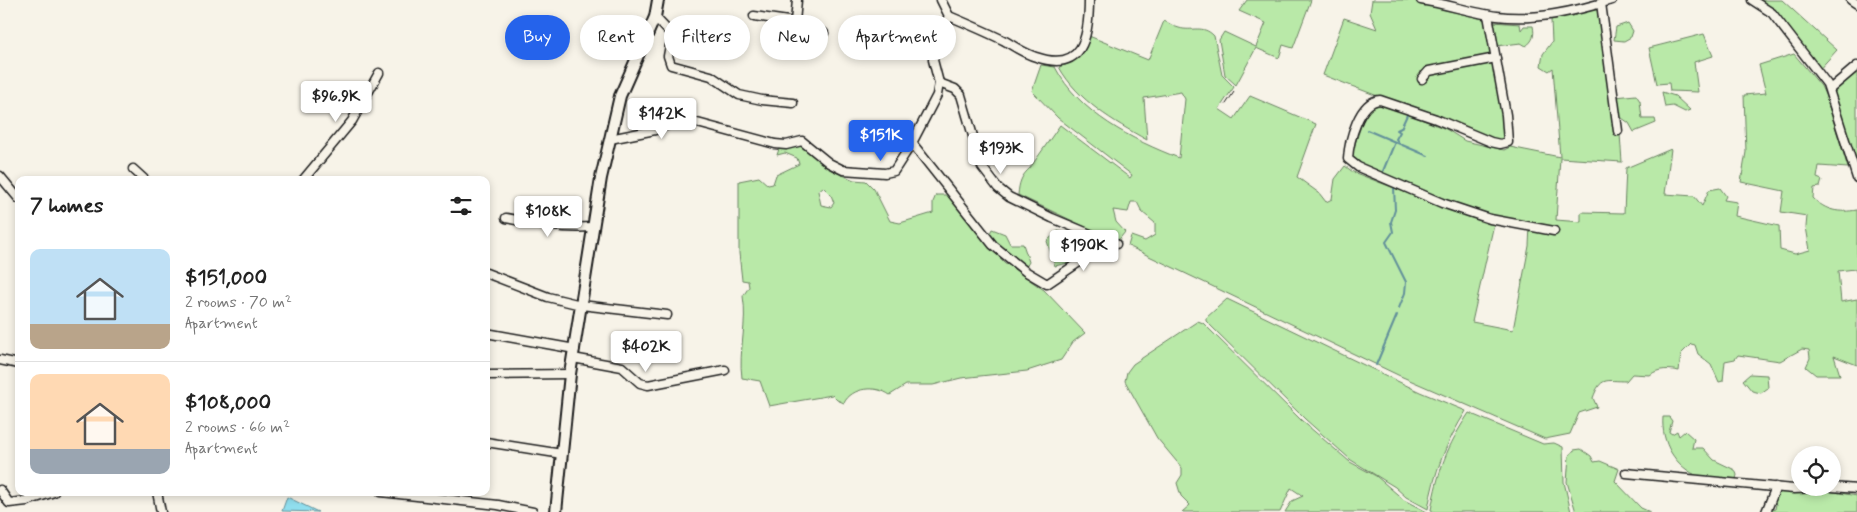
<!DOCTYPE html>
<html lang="en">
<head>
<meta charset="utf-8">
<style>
  body { margin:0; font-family:Mynerve,sans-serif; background:#f6f6f6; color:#222; height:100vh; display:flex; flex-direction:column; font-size:19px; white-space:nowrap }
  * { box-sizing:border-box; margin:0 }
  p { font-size:16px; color:#767676 }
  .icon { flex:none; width:28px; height:28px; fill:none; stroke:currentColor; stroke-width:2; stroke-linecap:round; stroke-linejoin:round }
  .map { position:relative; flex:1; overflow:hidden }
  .sheet { position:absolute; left:15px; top:176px; width:475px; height:320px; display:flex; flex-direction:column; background:#fff; border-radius:10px; box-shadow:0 2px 8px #0003 }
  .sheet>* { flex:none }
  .hud { position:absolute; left:505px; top:15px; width:475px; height:45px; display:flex; gap:10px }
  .controls { position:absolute; left:1791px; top:446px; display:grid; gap:10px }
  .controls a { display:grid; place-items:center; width:50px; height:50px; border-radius:50%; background:#fff; box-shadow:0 2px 8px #0003; font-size:25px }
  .price { position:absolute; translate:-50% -42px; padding:0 11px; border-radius:5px; background:#fff; color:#222; font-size:16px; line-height:32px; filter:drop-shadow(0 1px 2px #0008) }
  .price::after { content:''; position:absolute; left:50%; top:30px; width:15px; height:11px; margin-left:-8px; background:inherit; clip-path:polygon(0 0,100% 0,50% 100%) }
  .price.on { background:#2563eb; color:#fff }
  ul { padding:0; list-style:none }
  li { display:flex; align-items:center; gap:15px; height:125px; padding:0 15px }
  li+li { border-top:1px solid #e0e0e0 }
  li span { display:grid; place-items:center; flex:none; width:140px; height:100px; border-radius:10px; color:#555 }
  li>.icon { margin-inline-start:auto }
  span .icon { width:60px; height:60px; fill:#fffc; stroke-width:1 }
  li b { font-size:21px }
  h2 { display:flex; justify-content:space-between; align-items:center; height:60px; padding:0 15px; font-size:21px }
  .chip { padding:0 18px; border-radius:22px; background:#fff; box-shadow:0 2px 8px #0003; font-size:18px; line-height:45px }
  .chip.on { background:#2563eb; color:#fff }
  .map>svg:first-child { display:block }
  .green { fill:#b9e9a8; stroke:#6a8262; fill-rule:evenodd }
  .water { fill:#90deee; stroke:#62909a }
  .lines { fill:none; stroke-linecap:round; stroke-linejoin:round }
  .stream { stroke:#62909a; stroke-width:2 }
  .minor-casing { stroke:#1c1c1c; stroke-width:11 }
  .secondary-casing { stroke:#1c1c1c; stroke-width:14 }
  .minor { stroke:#f7f3e8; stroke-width:8 }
  .secondary { stroke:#f7f3e8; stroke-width:10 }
  .tram { stroke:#1c1c1c; stroke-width:1 }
</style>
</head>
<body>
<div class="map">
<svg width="1857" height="512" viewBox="0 0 1857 512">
  <rect width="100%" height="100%" fill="#f7f3e8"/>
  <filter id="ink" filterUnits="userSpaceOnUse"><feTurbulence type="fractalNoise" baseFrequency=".02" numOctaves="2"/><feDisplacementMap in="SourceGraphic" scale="10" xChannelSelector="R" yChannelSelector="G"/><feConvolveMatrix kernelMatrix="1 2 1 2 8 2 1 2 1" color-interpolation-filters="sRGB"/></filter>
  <g filter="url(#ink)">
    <!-- green -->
    <g class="green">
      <polygon points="1247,0 1311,0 1293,48 1283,45 1279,58 1256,48 1236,85 1225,75 1219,40 1224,32 1256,47 1266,23 1239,11"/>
      <polygon points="1372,0 1423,0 1442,9 1487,20 1493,56 1420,72 1428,75 1491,60 1494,64 1507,141 1502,144 1323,75 1344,18 1377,29 1370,13"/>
      <polygon points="1754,0 1782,0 1837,50 1816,73 1772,13"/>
      <path d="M1598,9L1615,134H1620L1622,162L1560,158L1556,220L1581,222V212L1624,213L1626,168L1671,149L1665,194L1694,196L1702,206L1709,190L1720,188L1726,196L1724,200L1737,202L1735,216L1779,226L1780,250L1795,254L1810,250L1806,227L1807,216L1781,212L1784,191L1741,182L1746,152L1744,95L1766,93L1759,65L1794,54L1821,86L1826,97L1848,168L1819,166L1817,178L1822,180L1820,187L1814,188L1813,198C1826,211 1839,213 1857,210V274L1855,269L1838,271L1841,302L1857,299V365L1834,356L1840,375H1816L1806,367L1810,358L1809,350L1802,349L1780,361L1738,355L1735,359L1725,361L1723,381L1719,382L1711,364L1698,354L1695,345L1691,344L1681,354L1679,371C1670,369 1658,368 1650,375L1632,374L1626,381C1606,381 1601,376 1593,398L1597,407L1579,413L1570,434L1545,439L1398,375L1128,246L1131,236L1145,241L1155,235V223L1142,212L1137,202H1131L1128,212L1113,210L1116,222L1125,232L1117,242L1018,195C1019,183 1021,176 1030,168L1060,125L1130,178L1132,175L1058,118L1032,91L1041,65L1055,67C1079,113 1132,140 1179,158L1185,99L1181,92L1144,98L1147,140C1113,121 1078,101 1059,67C1077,62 1083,54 1089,36L1148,60L1164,21C1169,23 1174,27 1179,28C1192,32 1203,24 1214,36L1222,75L1234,87L1219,109L1234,119L1250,96L1316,124L1297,177L1319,193L1326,202L1332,199L1335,179L1345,166L1353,172L1453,211L1494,224L1472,322L1513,330L1529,246L1530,225L1464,207L1355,163L1351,156L1365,114L1374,106L1385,105L1446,129L1465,141L1504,150L1510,147L1560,157L1553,68L1549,71L1541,66L1543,54L1552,42L1551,20Z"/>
      <path d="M1493,22L1520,24L1521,30L1524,26H1533C1535,35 1533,41 1526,46L1521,43L1496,46Z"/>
      <polygon points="1628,23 1633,31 1631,37 1624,41 1614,40 1616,27"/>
      <polygon points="1704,34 1713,56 1694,62 1698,92 1670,91 1669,83 1657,84 1649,48"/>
      <polygon points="1857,72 1857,176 1830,93"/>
      <polygon points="1662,92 1675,96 1690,110 1685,112 1673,106 1665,107"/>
      <polygon points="1636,95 1640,101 1642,119 1655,119 1656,123 1634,132 1629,123 1615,113 1615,97"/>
      <path d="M800,144L831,170L854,180L866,181L874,189L890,221L900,223L933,213V202L936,195H949L978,234L1004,262L1044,290L1085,333L1073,342L1061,360L1027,371L961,378L933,385H906L890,395C876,385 852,387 844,403L837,400L832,395L769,406L760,381L742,378C738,350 748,324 743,296L749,287L748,281L742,280L739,253V181L759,177L768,185L773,184L776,175L799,164L797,158L785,153L777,155L779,149ZM823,187L831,195L834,203L831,207L821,205L818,191Z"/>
      <polygon points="992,229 1005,234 1010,244 1023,244 1029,262 1026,267 1001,249 989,235"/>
      <polygon points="1058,231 1069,234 1069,241 1080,249 1092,250 1072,262 1055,266 1047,241"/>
      <path d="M1227,299L1420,392L1466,411C1446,443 1434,472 1428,509L1406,497L1395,487L1351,460L1305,419L1206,321V318Z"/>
      <polygon points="1198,321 1203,323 1301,420 1350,462 1376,476 1404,500 1427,512 1285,512 1292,501 1303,496 1291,488 1280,512 1182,512 1190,505 1181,496 1177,483 1182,475 1182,468 1157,438 1125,381 1127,372 1133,364"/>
      <polygon points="1750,374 1767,375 1768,388 1761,393 1752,391 1743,380"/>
      <path d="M1469,413L1543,444L1554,443L1563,447L1564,482L1571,512H1435L1431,510C1438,471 1447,446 1469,413Z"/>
      <path d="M1663,417H1669L1672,421L1669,432L1672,434L1677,431L1679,436L1685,431L1694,439L1692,448H1703L1714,460L1735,470L1737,475L1736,479C1725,479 1710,480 1700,477C1675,467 1661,443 1663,417Z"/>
      <polygon points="1581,449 1591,456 1594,462 1600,461 1619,469 1615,481 1641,508 1650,512 1576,512 1567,482 1569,456 1574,450"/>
      <path d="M1800,485V488C1819,488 1838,493 1857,496V512H1767L1775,509L1776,504L1772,500L1779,491Z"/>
    </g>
    <!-- water -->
    <polygon class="water" points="287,497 318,512 282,511"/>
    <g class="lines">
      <!-- stream -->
      <g class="stream">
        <polyline points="1367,130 1428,156"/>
        <polyline points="1399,143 1396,139 1400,132 1397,130 1401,128 1407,115"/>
        <polyline points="1383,171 1395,142"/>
        <polyline points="1394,187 1395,210 1391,222 1393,232 1386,242 1406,282 1405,293 1399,308"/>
        <polyline points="1376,365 1397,315"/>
      </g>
      <defs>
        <g id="minor">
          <path d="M1421,0C1447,4 1472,13 1497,16C1535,21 1576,11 1612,0"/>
          <polyline points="1752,0 1772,13 1827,84 1857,178"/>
          <polyline points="1851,0 1857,4"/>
          <polyline points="1601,3 1618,131"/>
          <path d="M1488,15L1506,115L1508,142L1500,144L1491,142L1436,119L1380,100C1359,101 1349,141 1348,159L1358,167L1442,203L1490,219L1554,231"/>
          <polyline points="754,16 795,22 797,0"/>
          <path d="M949,16C968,24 987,32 1005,41C1015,47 1025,54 1036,57C1083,73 1089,37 1089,0"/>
          <polyline points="655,17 672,35 668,56 671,65 711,76 739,95 762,100 793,103"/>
          <polyline points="795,22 824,33"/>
          <polyline points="1422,79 1429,71 1496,58"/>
          <polyline points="939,83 955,89 961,95 982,167 998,188 1009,197 1052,218 1114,244"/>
          <polyline points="1830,89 1857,66"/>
          <polyline points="610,139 655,130 677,121 690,121 775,144 786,145 802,141 829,163 843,170 885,173 894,171 912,143 937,95 939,83 933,60 935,45 949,16 941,0"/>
          <polyline points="912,143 993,245 1025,271 1047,284 1097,250 1116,244"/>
          <polyline points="133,169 145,180"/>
          <polyline points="0,176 19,199"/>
          <polyline points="303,180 352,121 379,73"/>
          <path d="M506,218C536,224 562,229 592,227"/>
          <polyline points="486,273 548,297 581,305 667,315"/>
          <polyline points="486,333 575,349"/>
          <polyline points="573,358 622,367 640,383 648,385 725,370"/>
          <polyline points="0,360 19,364"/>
          <polyline points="486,375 570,374"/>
          <polyline points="486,442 562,454"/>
          <polyline points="1626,473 1794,489 1819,488"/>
          <polyline points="1832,487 1857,489"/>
          <polyline points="0,490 9,503 27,501 54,492"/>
          <polyline points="157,492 161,512"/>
          <polyline points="381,492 498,505 533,512"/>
          <polyline points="1766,512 1776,487"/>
        </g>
        <polyline id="secondary" points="556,512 570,374 601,178 620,96 655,17 658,0"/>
      </defs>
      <!-- minor casing -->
      <use href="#minor" class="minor-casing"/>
      <!-- secondary casing -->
      <use href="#secondary" class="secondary-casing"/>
      <!-- minor -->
      <use href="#minor" class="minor"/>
      <!-- secondary -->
      <use href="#secondary" class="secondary"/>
      <!-- tram -->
      <polyline class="tram" points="1226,104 1234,92"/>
    </g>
  </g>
</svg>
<div class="controls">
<a><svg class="icon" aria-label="locate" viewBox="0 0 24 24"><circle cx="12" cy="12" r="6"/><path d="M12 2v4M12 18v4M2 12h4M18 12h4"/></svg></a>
</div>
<b class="price" style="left:336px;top:123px">$96.9K</b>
<b class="price" style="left:662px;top:140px">$142K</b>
<b class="price on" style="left:881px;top:162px">$151K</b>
<b class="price" style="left:1001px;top:175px">$193K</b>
<b class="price" style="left:548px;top:238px">$108K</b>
<b class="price" style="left:1084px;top:272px">$190K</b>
<b class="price" style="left:646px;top:373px">$402K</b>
<div class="hud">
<a class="chip on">Buy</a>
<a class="chip">Rent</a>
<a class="chip">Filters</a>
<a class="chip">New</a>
<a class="chip">Apartment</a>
</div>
<section class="sheet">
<h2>7 homes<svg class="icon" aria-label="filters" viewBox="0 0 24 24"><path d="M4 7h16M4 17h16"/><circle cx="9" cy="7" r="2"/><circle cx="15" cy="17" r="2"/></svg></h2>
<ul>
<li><span style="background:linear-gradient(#bfe0f5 75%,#b9a48a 0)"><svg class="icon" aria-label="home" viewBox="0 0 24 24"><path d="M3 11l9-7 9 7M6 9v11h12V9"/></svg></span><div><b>$151,000</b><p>2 rooms · 70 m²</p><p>Apartment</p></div></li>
<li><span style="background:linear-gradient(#ffd9b3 75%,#9aa5b1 0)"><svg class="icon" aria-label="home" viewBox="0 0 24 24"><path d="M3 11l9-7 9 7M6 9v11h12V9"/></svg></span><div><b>$108,000</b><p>2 rooms · 66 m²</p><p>Apartment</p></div></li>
</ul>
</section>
</div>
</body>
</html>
